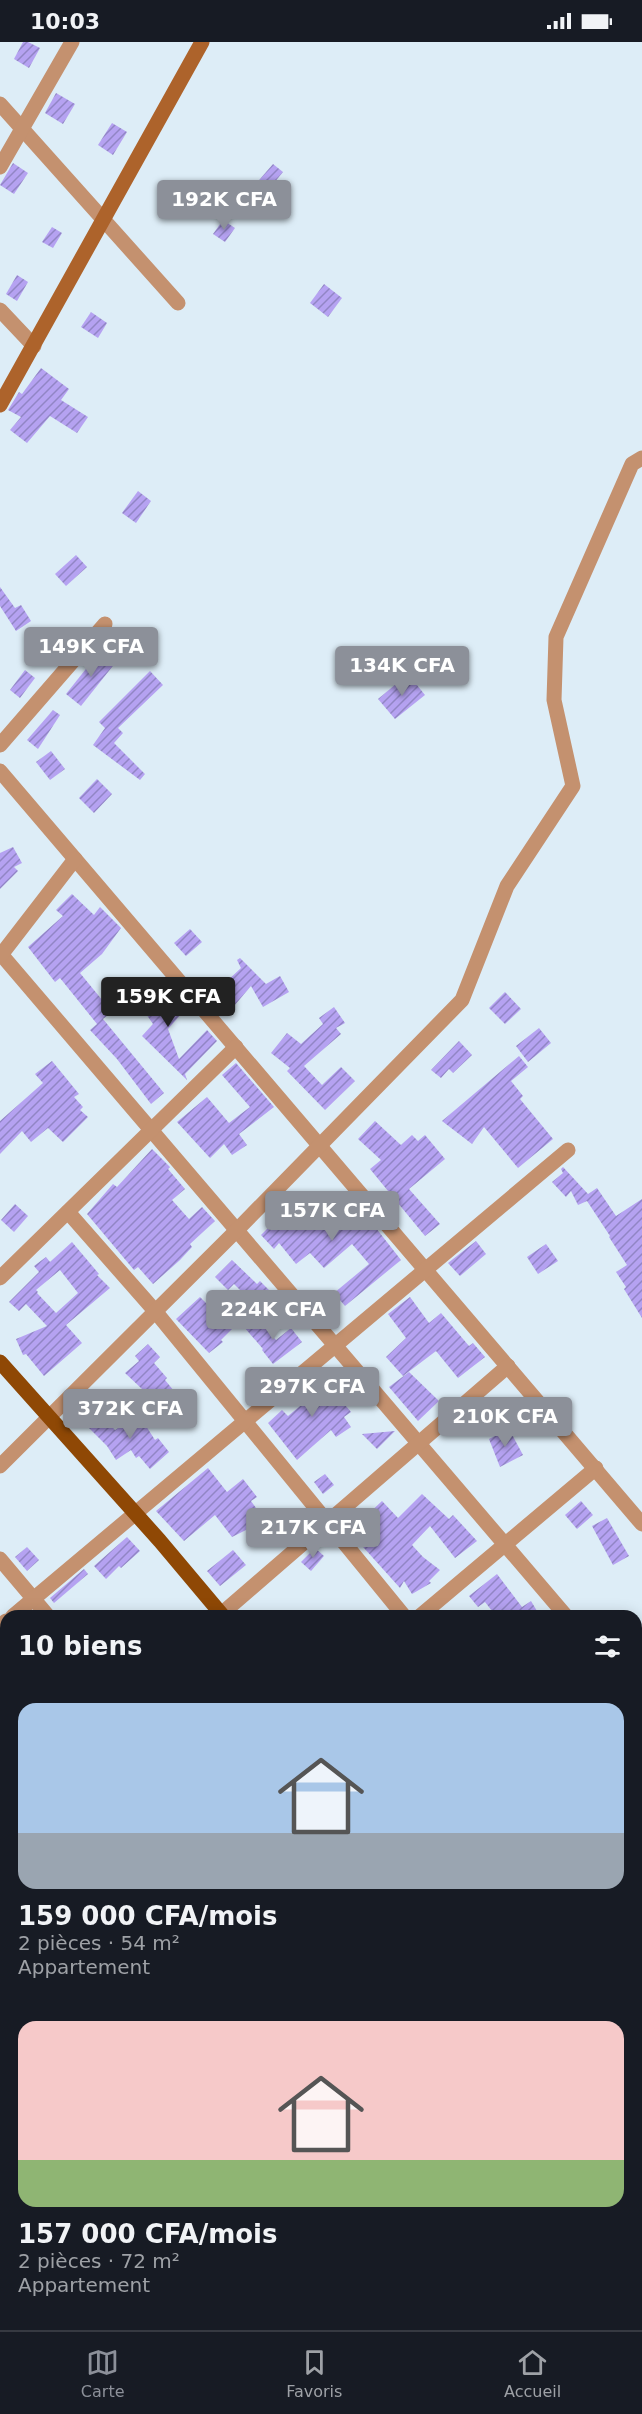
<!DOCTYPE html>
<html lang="fr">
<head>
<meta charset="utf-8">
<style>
  body { margin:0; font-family:"DejaVu Sans",sans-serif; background:#20242c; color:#f1f3f6; height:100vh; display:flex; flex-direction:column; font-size:22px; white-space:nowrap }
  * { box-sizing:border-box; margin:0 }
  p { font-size:20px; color:#9ea1a6 }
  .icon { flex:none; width:33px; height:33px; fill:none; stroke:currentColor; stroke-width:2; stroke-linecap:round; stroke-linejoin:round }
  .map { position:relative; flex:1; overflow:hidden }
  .panel { position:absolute; left:0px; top:1568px; width:642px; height:722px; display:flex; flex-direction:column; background:#171b24; border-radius:18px 18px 0 0; box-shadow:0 3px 15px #0003 }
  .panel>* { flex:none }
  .price { position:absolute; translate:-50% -51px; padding:0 14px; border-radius:6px; background:#8c9099; color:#fff; font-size:20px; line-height:39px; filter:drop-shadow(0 2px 3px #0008) }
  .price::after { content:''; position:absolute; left:50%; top:36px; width:18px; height:14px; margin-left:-9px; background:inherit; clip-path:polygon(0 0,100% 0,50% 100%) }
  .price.current { background:#222; color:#fff }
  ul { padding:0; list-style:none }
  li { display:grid; align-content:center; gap:12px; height:318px; padding:0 18px }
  li span { display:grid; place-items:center; height:186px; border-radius:18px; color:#555 }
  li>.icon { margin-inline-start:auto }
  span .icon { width:108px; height:108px; fill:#fffc; stroke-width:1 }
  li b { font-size:26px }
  h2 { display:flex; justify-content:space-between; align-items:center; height:72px; padding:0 18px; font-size:26px }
  .status { display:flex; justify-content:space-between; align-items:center; height:42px; padding:0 30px; background:#171b24; direction:ltr }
  .status svg { height:16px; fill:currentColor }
  .tabs { display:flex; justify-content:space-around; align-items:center; height:84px; border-top:2px solid #363941; background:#171b24; font-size:16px; color:#9ea1a6 }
  .tabs a { display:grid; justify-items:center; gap:3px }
  .tabs .current { color:#8c9099 }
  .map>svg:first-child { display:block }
  .building { fill:url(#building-hatch); fill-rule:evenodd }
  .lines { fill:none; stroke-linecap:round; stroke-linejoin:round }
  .street { stroke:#c4916f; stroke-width:15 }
  .secondary { stroke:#ad632b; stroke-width:15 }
  .primary { stroke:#8f4805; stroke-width:15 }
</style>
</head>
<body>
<div class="status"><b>10:03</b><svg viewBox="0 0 49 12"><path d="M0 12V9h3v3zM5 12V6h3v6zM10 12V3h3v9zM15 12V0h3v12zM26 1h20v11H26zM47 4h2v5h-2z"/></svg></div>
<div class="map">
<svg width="642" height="2288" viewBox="0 0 642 2288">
  <defs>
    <pattern id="building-hatch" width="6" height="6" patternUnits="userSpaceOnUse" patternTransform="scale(1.5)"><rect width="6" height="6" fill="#b5a2f1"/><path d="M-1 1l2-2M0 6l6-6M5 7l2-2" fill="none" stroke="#9185c5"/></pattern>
  </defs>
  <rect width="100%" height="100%" fill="#ddedf7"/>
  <!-- building -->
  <g class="building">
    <polygon points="23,0 28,0 40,6 29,26 14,17"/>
    <polygon points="56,51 75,62 63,82 45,71"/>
    <polygon points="112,81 127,90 113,113 98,103"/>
    <polygon points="13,121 28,131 14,152 0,143"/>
    <polygon points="273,122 283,130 264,153 254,144"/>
    <polygon points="223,178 235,186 225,200 213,192"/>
    <polygon points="52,185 62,191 53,206 42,200"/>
    <polygon points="17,233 28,240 17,259 6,252"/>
    <polygon points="324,242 342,256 328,275 310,261"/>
    <polygon points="91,270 107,281 98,296 81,285"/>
    <polygon points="41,326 69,347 61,358 88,375 77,391 50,374 27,401 10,388 21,375 8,368 19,350 22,352"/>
    <polygon points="138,449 151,459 136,481 122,471"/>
    <polygon points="76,513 87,525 66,544 55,532"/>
    <polygon points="0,545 15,566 21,563 31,579 16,589 0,564"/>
    <polygon points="101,608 116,620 81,664 66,652"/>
    <polygon points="25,628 35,636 20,656 10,648"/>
    <polygon points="150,629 163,643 118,686 123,691 114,701 145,732 140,738 93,703 105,686 99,680"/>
    <polygon points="408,632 425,653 395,677 378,657"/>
    <polygon points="53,668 60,673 38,707 27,698"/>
    <polygon points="51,709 65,727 50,738 36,720"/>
    <polygon points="97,737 112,752 94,771 79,756"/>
    <polygon points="13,805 22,821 14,825 18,829 0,847 0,811"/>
    <polygon points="72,852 94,873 100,865 121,886 102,912 80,931 112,970 103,977 164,1051 151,1062 117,1017 90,988 97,982 60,936 55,940 28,905 63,874 56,868"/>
    <polygon points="190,887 202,900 186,914 174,901"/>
    <polygon points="240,916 266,942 280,934 289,950 263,965 251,944 234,964 214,946 222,937 226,940 241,926 237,918"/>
    <polygon points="146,938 183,970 168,987 179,1017 207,988 217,999 185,1032 187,1038 142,994 153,982 130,949"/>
    <polygon points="505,950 521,967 505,982 489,966"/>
    <polygon points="334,965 345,981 336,986 341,992 304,1024 322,1043 341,1025 355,1039 325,1068 287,1029 290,1026 271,1011 287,991 301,1002 323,982 319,976"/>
    <polygon points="539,986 551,1001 528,1020 516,1004"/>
    <polygon points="459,999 472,1013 453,1031 449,1027 441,1036 431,1028"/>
    <polygon points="519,1014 528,1025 511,1039 523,1054 520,1057 553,1097 518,1126 484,1085 472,1102 442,1079"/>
    <polygon points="52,1019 79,1052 74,1055 83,1065 80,1068 88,1075 63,1100 48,1086 31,1100 22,1089 0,1112 0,1079 43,1041 35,1032"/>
    <polygon points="236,1021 274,1065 239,1092 247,1103 232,1113 224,1102 210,1116 177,1080 207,1055 229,1081 250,1065 222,1033"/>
    <polygon points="375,1079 401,1103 412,1093 418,1099 425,1093 445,1117 409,1147 440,1182 425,1194 370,1127 381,1118 358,1097"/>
    <polygon points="152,1107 170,1125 168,1127 185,1147 172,1158 189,1177 202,1165 215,1179 190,1202 192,1205 180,1218 153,1242 138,1225 134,1228 87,1172 113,1142 117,1145"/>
    <polygon points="563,1125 588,1152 597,1146 616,1174 642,1157 642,1276 624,1247 626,1245 616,1230 627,1223 609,1195 610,1194 587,1159 578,1163 571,1149 566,1155 552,1140 563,1131 561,1127"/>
    <polygon points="304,1150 330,1179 347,1164 359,1177 365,1172 401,1218 345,1264 334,1251 369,1222 352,1202 324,1226 310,1211 296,1222 279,1201 274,1207 261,1193"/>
    <polygon points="15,1162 28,1174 14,1190 1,1178"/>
    <polygon points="476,1199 486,1212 460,1234 448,1221"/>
    <path d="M72,1200L99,1232L97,1233L110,1246L66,1283L82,1301L44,1334L26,1312L23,1313L16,1297L47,1284L26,1262L19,1269L9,1260L39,1230L34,1224L46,1215L50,1220ZM60,1228L78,1251L56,1271L37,1251L38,1250L36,1248Z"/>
    <polygon points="546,1202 558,1219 538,1232 527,1215"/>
    <polygon points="232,1218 257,1242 260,1239 273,1252 258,1266 234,1242 228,1248 215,1235"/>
    <polygon points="200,1255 221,1276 226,1270 238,1281 221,1298 223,1300 209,1311 176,1277"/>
    <polygon points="410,1255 429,1281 441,1271 469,1304 473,1301 485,1315 458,1336 436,1309 403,1334 386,1315 406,1296 388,1272"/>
    <polygon points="256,1275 276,1298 291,1286 302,1300 273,1322 262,1308 263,1307 244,1285"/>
    <polygon points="148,1302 160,1315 154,1321 167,1336 165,1338 174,1349 158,1362 125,1331 139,1319 135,1314"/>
    <polygon points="323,1330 333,1341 340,1357 351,1370 344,1375 351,1385 336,1395 331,1388 297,1418 268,1381 282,1368 288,1374 311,1355 304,1347"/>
    <polygon points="409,1330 439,1359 418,1379 389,1345"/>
    <polygon points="100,1372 115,1388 139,1373 155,1398 158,1396 169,1410 150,1427 139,1414 136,1416 131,1408 116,1418 107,1404 87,1384"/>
    <polygon points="509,1387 523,1413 500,1425 489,1397"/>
    <polygon points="395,1389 377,1407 362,1392"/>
    <polygon points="208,1426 227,1450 243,1437 257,1455 251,1459 256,1466 248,1471 254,1484 232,1495 215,1473 184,1499 156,1469"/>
    <polygon points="325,1432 334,1443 323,1452 314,1440"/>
    <polygon points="422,1452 449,1477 453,1473 477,1499 455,1516 430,1484 412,1503 423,1515 440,1528 429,1539 431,1541 412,1552 404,1539 400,1546 346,1486 361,1472 364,1476 382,1459 398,1476"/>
    <polygon points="581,1459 593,1473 577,1487 565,1473"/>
    <polygon points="607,1476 629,1514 613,1523 592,1484"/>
    <polygon points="127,1495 140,1509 121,1526 119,1524 106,1537 94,1524"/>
    <polygon points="27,1505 39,1518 27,1529 15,1515"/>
    <polygon points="315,1506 324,1514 311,1529 301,1520"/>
    <polygon points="233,1508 246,1523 220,1544 207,1529"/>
    <polygon points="84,1527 88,1532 54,1561 50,1556"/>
    <polygon points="497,1532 522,1565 531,1559 540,1574 496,1574 485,1560 478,1565 469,1554"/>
  </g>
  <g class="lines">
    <!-- street -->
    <g class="street">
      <polyline points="0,62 178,261"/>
      <polyline points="0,125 72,0"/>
      <polyline points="0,268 34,304"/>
      <polyline points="0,703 105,582"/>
      <polyline points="0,729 642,1482"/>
      <polyline points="0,911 566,1574"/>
      <polyline points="1,913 75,817"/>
      <polyline points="68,1170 155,1269 404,1574"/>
      <polyline points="0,1236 236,1005"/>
      <polyline points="0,1424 237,1188 462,958 507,844 573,744 554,658 556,595 632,422 642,416"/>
      <polyline points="0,1517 48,1574"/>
      <polyline points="13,1574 568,1108"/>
      <polyline points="219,1574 508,1324"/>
      <polyline points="420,1574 596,1426"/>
      <polyline points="0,1584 6,1579"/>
      <polyline points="636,1623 642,1618"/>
      <polyline points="636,1657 642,1664"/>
      <polyline points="0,1725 6,1733"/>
      <polyline points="0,1761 6,1756"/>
      <polyline points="636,1798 642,1793"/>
      <polyline points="636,1858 642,1865"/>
      <polyline points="0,1928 6,1936"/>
      <polyline points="636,1951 642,1946"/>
      <polyline points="0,2139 6,2147"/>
      <polyline points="636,2141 642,2136"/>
      <polyline points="636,2261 642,2268"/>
      <polyline points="116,2283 120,2288"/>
      <polyline points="289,2283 293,2288"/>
      <polyline points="49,2288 55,2283"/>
      <polyline points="248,2288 254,2283"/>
      <polyline points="460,2288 466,2283"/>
    </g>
    <!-- secondary -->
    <polyline class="secondary" points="0,363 202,0"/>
    <!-- primary -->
    <g class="primary">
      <polyline points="0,1320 160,1499 223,1574"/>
      <polyline points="636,2063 642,2070"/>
    </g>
  </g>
</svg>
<b class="price" style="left:224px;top:189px">192K CFA</b>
<b class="price" style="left:91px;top:636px">149K CFA</b>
<b class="price" style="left:402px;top:655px">134K CFA</b>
<b class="price current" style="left:168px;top:986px">159K CFA</b>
<b class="price" style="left:332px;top:1200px">157K CFA</b>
<b class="price" style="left:273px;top:1299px">224K CFA</b>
<b class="price" style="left:312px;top:1376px">297K CFA</b>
<b class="price" style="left:130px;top:1398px">372K CFA</b>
<b class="price" style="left:505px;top:1406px">210K CFA</b>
<b class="price" style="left:313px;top:1517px">217K CFA</b>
<section class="panel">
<h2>10 biens<svg class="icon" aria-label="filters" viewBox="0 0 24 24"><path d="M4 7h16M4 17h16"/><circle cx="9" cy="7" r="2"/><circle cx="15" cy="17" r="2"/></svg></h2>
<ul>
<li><span style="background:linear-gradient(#a9c7e8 70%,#9aa5b1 0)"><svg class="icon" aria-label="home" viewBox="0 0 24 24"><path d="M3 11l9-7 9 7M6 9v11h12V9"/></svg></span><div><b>159 000 CFA/mois</b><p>2 pièces · 54 m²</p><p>Appartement</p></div></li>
<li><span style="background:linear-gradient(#f6c9c9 75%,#8fb573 0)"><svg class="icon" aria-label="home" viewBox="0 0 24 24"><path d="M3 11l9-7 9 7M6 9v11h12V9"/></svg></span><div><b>157 000 CFA/mois</b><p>2 pièces · 72 m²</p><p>Appartement</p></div></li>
</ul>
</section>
</div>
<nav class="tabs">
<a class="current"><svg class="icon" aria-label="map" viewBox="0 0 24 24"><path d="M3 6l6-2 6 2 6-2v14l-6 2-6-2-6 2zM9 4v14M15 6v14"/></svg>Carte</a>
<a><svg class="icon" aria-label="saved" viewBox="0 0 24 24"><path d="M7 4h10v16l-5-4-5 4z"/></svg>Favoris</a>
<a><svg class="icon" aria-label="home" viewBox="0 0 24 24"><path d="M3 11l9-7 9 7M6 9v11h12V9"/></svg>Accueil</a>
</nav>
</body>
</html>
